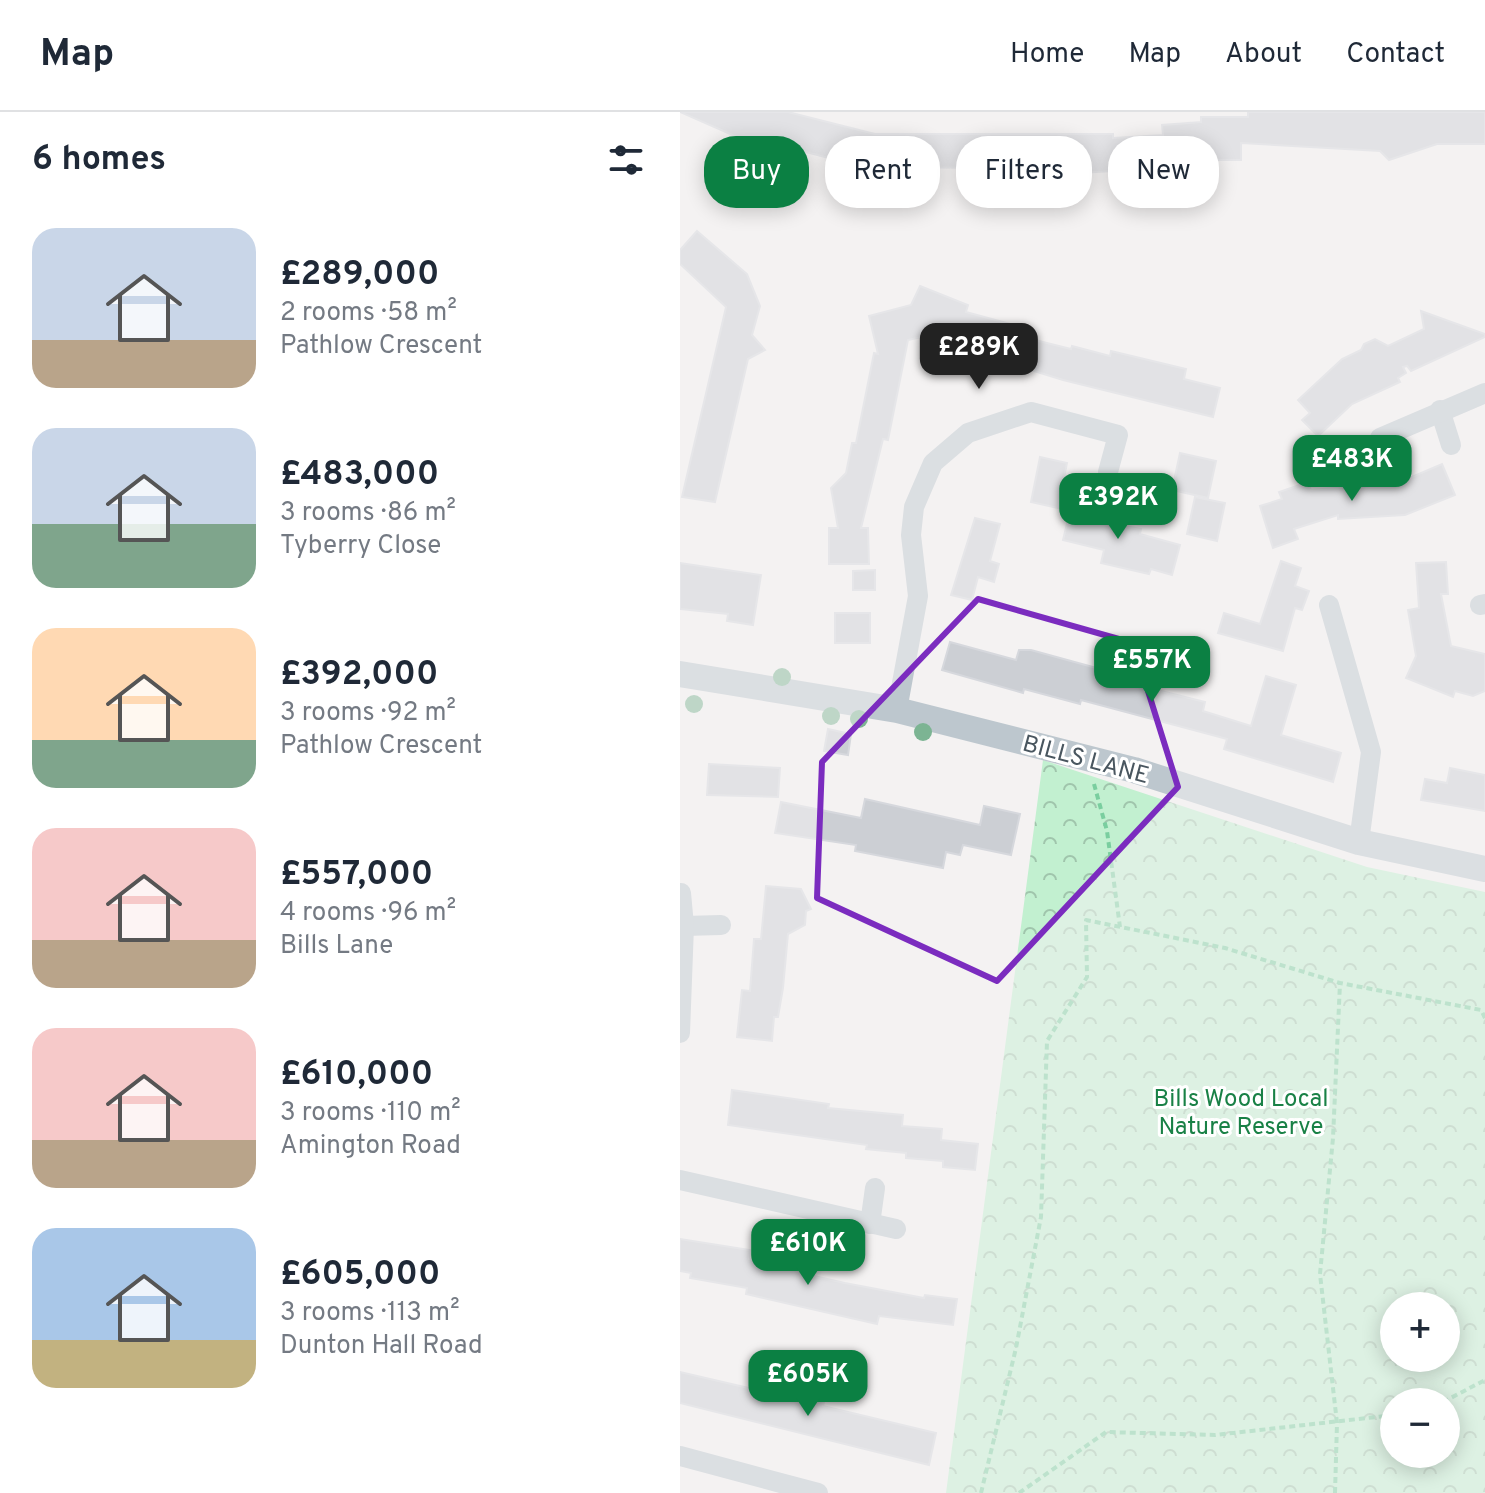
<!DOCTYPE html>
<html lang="en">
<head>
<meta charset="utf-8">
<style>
  body { margin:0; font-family:Overpass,sans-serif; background:#f6f6f7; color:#1f2937; height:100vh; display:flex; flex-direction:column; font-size:30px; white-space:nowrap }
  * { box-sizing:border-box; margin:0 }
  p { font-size:26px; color:#747a83 }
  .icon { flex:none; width:44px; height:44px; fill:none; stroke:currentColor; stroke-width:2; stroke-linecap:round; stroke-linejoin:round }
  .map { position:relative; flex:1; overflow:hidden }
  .drawer { display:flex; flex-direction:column; background:#fff; width:680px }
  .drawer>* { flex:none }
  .guide { position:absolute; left:24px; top:24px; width:660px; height:72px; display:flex; gap:16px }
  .buttons { position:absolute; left:700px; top:1180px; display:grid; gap:16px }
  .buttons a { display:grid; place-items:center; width:80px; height:80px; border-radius:50%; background:#fff; box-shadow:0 4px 20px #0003; font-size:40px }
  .price { position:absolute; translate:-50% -68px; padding:0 18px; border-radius:16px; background:#0b8043; color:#fff; font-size:26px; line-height:52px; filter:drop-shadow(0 2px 4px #0008) }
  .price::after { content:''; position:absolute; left:50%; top:48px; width:24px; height:18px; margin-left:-12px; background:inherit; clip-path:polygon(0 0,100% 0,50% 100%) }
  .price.selected { background:#222; color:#fff }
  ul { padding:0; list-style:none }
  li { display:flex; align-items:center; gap:24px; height:200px; padding:0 32px }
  li span { display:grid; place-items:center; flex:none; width:224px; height:160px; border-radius:24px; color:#555 }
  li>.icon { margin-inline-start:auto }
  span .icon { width:96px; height:96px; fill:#fffc; stroke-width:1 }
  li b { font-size:34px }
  h2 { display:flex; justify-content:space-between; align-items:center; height:96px; padding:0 32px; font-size:34px }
  .tag { padding:0 28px; border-radius:32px; background:#fff; box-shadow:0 4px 20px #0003; font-size:28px; line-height:72px }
  .tag.selected { background:#0b8043; color:#fff }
  header { display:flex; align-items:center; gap:48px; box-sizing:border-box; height:112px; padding:0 40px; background:#fff; border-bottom:2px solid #e0e1e3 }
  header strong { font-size:38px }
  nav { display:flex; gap:44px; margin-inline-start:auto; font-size:28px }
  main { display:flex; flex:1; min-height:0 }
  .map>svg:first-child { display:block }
  .forest { fill:url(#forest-crowns); fill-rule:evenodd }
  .building { fill:#cccfd4; stroke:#d6d8dd; stroke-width:2 }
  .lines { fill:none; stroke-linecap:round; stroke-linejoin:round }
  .path { stroke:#7ace9f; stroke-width:4; stroke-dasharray:6 4; stroke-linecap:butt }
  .minor { stroke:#bdc7ce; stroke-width:20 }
  .tertiary { stroke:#bdc7ce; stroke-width:26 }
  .tree { fill:#7cb493 }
  .marked { fill:none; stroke:#7b2cbf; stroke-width:6; stroke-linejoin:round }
  .labels { text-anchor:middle; stroke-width:6; stroke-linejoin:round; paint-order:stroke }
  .street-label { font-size:24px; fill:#49565f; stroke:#fff }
  .park-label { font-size:24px; fill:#198146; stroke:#fff }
</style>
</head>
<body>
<header>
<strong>Map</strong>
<nav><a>Home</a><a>Map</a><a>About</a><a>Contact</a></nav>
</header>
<main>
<section class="drawer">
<h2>6 homes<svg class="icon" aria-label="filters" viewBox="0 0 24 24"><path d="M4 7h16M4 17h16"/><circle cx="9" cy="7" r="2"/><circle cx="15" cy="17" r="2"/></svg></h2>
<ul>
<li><span style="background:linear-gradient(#c9d6e8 70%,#b9a48a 0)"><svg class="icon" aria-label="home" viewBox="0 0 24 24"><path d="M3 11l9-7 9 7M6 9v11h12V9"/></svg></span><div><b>£289,000</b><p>2 rooms · 58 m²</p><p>Pathlow Crescent</p></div></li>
<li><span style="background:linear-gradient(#c9d6e8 60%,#7fa58c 0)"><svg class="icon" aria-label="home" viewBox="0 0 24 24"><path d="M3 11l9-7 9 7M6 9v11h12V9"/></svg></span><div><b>£483,000</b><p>3 rooms · 86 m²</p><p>Tyberry Close</p></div></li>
<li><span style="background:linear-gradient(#ffd9b3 70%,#7fa58c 0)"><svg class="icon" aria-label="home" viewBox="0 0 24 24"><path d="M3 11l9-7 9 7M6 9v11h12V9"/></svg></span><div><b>£392,000</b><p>3 rooms · 92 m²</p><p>Pathlow Crescent</p></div></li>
<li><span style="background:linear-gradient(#f6c9c9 70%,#b9a48a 0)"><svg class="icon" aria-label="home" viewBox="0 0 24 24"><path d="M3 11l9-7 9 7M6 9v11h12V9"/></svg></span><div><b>£557,000</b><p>4 rooms · 96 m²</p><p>Bills Lane</p></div></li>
<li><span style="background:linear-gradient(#f6c9c9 70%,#b9a48a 0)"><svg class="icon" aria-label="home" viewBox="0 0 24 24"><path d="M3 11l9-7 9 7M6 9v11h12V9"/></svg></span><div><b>£610,000</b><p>3 rooms · 110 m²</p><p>Amington Road</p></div></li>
<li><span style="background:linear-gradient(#a9c7e8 70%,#c2b280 0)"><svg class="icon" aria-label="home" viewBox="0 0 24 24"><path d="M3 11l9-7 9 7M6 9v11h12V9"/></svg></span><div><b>£605,000</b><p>3 rooms · 113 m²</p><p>Dunton Hall Road</p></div></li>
</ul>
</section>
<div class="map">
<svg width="805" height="1381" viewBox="0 0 805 1381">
  <defs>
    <pattern id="forest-crowns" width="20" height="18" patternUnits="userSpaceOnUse" patternTransform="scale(2)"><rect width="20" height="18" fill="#c2f0d0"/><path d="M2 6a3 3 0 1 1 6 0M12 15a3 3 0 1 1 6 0" fill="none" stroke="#a0c5ac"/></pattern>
  </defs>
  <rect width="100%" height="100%" fill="#f4f2f2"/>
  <!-- forest -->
  <path class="forest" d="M363,648L687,755L805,780V1381H266ZM714,1194H766V1246H714ZM714,1290H766V1342H714Z"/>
  <!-- building -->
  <g class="building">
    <polygon points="0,0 108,0 195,22 433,22 433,26 483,23 482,13 521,10 521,5 568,5 568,0 805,0 805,32 757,32 709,48 700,39 561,31 561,48 523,48 505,60 500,55 401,61 401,58 361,58 361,63 326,63 326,56 184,55 110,36 108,42 74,28 73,32"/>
    <polygon points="17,119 67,162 80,194 72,223 85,238 68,247 35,390 2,385 46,195 0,152 0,138"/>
    <polygon points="240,174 288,193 286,200 338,214 336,222 347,226 391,237 392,234 430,244 431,239 506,257 504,267 540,276 533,305 383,268 306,244 307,239 251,223 228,228 208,328 203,327 181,416 188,416 189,452 149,452 149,416 158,416 151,376 166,361 172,331 176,331 194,241 198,242 189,204 231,193"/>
    <polygon points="741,199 805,222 805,225 731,259 727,254 723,255 726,261 718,266 720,270 672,292 638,324 622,308 630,301 618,288 662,247 681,238 684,232 695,227 708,234 744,217"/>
    <polygon points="500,341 536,349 528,386 492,378"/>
    <polygon points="360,345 387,351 378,396 351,390"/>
    <polygon points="762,352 775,383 725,403 658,407 658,403 614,417 618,427 593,436 580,394 602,387 599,380 628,370 631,378 720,370"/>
    <polygon points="515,385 545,391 537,429 507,422"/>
    <polygon points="393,386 428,394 424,410 461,417 460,422 500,433 492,463 471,457 469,462 421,451 424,438 383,428"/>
    <polygon points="295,406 320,412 310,449 319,452 314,470 298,465 292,488 271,483"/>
    <polygon points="601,449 621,456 615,474 629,479 622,498 615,496 603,539 538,521 544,501 580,512"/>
    <polygon points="766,450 768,482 761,482 771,534 805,542 805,579 793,584 775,579 773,585 726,566 736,544 728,498 739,496 736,451"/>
    <polygon points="0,451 81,463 73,513 47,509 48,502 0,497"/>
    <polygon points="195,458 195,478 173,478 173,459"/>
    <rect x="155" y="501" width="35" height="30"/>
    <polygon points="270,530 336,548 339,538 351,538 420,557 418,563 525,590 523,599 571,614 586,564 616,573 601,623 661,641 653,670 544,637 547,627 401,588 400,592 344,577 343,581 262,558"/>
    <polygon points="148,617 171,622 168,643 144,639"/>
    <polygon points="29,652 100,656 98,685 27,683"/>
    <polygon points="770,656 805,663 805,699 741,688 745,667 767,671"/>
    <polygon points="185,687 300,713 304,694 340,702 331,743 283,733 280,743 266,740 263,756 175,739 176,733 95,721 101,690 181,706"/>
    <polygon points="86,774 121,777 131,797 126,799 125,813 108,822 103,876 98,905 94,905 92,929 57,925 62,878 70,879 74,827 81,827"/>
    <polygon points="52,978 149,992 148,996 223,1003 222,1014 262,1017 261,1028 298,1032 295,1058 263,1055 263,1049 226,1046 226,1041 186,1037 187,1033 48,1013"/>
    <polygon points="0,1127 70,1138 69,1147 126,1157 125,1162 165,1171 244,1186 245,1183 277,1187 273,1213 199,1204 197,1212 66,1182 67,1176 10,1166 11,1161 0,1159"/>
    <polygon points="0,1260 124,1289 127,1278 146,1282 143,1294 256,1321 249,1353 0,1291"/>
  </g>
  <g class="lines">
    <!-- path -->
    <g class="path">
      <polyline points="414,672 427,719 440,815"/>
      <polyline points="763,1290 805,1268"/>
      <polyline points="301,1381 336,1236 361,1105 367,929 407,865 406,808 545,836 660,871 801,898 805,906"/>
      <polyline points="339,1381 426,1320 535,1323 714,1303"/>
      <polyline points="655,1381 657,1311 640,1162 653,1026 660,871"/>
    </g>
    <!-- minor -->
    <g class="minor">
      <polyline points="760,298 771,333"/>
      <polyline points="700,326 805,281"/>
      <polyline points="649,493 691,640 679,730"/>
      <polyline points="800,493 805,492"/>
      <polyline points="217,598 238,484 231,423 234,395 253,351 288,321 351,300 438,323 428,360"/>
      <polyline points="4,814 41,813"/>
      <polyline points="0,921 4,814 1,781"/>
      <polyline points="0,1068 216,1117"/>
      <polyline points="190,1112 195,1076"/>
      <polyline points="0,1344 138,1381"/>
    </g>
    <!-- tertiary -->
    <polyline class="tertiary" points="0,562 217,598 454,658 679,730 805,757"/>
  </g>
  <!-- trees -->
  <g class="tree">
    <circle cx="102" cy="565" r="9"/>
    <circle cx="14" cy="592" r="9"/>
    <circle cx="151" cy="604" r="9"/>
    <circle cx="179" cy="607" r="9"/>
    <circle cx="243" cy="620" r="9"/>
  </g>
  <!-- marked area -->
  <path d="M0 0H805V1381H0ZM298,487L453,531L498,675L317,869L137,786L142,650Z" fill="#f4f2f2" fill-opacity=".55" fill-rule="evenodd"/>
  <path class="marked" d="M298,487L453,531L498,675L317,869L137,786L142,650Z"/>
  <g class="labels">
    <!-- street labels -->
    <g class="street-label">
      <text transform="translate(406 647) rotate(15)" y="8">BILLS LANE</text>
    </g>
    <!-- park labels -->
    <g class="park-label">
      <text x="561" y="994">Bills Wood Local<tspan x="561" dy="28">Nature Reserve</tspan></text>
    </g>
  </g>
</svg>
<div class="buttons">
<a>+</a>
<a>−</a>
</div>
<b class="price selected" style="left:299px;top:279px">£289K</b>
<b class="price" style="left:672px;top:391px">£483K</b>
<b class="price" style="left:438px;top:429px">£392K</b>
<b class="price" style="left:472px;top:592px">£557K</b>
<b class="price" style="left:128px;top:1175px">£610K</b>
<b class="price" style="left:128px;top:1306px">£605K</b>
<div class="guide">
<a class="tag selected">Buy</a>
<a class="tag">Rent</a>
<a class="tag">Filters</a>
<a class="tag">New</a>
</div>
</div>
</main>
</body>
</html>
